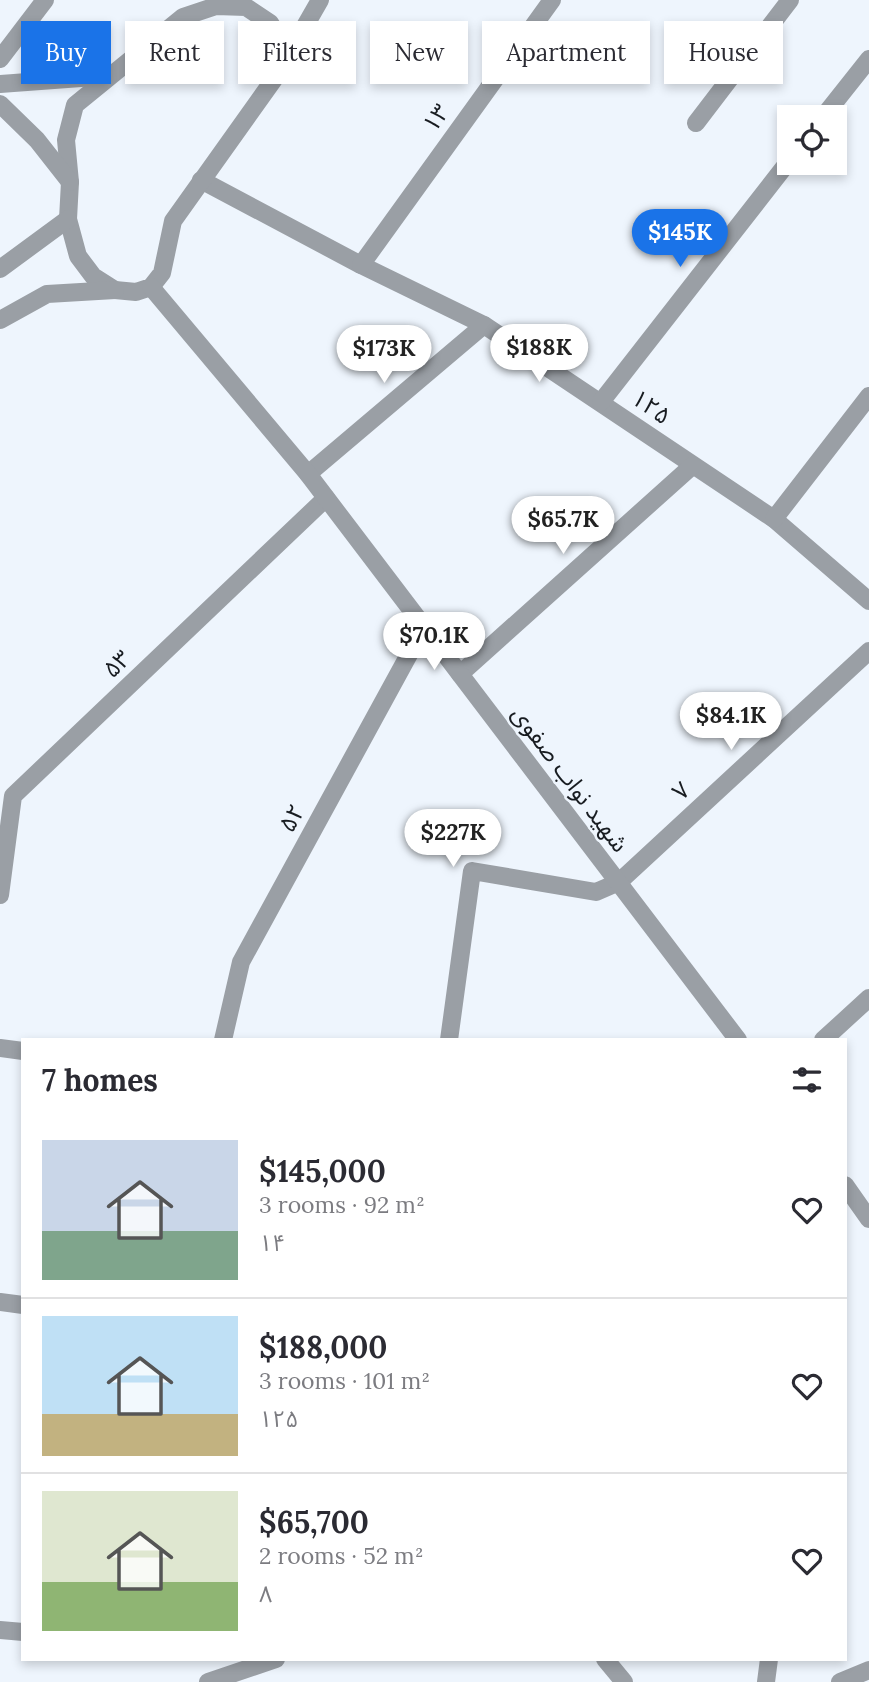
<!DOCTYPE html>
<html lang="en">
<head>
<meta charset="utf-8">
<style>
  body { margin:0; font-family:Lora,"Noto Sans Arabic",serif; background:#f2f2f3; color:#2b2b33; height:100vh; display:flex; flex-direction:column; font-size:26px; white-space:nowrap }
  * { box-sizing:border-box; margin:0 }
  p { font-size:23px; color:#7c7c81 }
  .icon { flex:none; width:38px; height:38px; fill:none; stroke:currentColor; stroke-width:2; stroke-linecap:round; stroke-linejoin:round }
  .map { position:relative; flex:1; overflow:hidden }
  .side { position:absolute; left:21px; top:1038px; width:826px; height:623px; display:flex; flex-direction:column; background:#fff; border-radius:0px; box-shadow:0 4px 10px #0003 }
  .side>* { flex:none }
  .top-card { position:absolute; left:21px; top:21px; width:828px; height:63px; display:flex; gap:14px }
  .controls { position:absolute; left:777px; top:105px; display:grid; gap:14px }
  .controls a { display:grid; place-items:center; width:70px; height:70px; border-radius:0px; background:#fff; box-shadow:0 4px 10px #0003; font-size:35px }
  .price { position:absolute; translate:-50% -60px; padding:0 16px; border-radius:24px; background:#fff; color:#222; font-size:23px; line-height:46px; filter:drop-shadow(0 2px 4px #0008) }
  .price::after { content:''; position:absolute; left:50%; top:42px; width:21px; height:16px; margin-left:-10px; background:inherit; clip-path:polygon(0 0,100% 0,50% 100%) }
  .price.active { background:#1a73e8; color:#fff }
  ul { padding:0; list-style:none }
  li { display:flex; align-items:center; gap:21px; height:175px; padding:0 21px }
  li+li { border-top:2px solid #e1e1e2 }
  li span { display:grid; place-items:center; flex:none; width:196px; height:140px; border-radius:0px; color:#555 }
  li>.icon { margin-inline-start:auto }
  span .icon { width:84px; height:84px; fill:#fffc; stroke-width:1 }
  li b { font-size:30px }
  h2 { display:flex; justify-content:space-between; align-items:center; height:84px; padding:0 21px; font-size:30px }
  .tag { padding:0 24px; border-radius:0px; background:#fff; box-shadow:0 4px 10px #0003; font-size:24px; line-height:63px }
  .tag.active { background:#1a73e8; color:#fff }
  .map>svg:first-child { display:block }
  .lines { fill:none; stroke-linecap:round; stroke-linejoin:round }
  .minor { stroke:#9a9fa5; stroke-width:18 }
  .tertiary { stroke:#9a9fa5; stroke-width:18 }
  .labels { text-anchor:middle; stroke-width:5; stroke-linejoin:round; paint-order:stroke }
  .street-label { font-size:24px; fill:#181c21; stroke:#eef5fd }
</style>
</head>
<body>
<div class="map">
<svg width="869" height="1682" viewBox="0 0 869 1682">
  <rect width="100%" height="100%" fill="#eef5fd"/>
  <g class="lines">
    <!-- minor -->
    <g class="minor">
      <polyline points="0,59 45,0"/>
      <polyline points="823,117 869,59"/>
      <polyline points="696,123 790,0"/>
      <polyline points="201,180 361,265 484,325 774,519 869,601"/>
      <polyline points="361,265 552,0"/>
      <polyline points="601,402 789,161"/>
      <polyline points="308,474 484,325"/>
      <polyline points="774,519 869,396"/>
      <polyline points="460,674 692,466"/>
      <polyline points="0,895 13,796 326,498"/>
      <polyline points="223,1040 241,962 424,627"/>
      <polyline points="449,1040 472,871 596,892 619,882 869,651"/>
      <polyline points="823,1040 869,998"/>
      <polyline points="0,1048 23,1051"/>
      <polyline points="0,1302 23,1305"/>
      <polyline points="0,1630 23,1632"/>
      <polyline points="605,1659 624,1682"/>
      <polyline points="208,1682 276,1659"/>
      <polyline points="766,1682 769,1659"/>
      <polyline points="840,1682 869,1670"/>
    </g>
    <!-- tertiary -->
    <g class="tertiary">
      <polyline points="277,75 283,44 270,23 246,7 216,6 183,17 75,105 66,140 70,182 68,219 78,256 93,276 115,290 136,292 151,287 162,273 173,221 277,75 320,0"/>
      <polyline points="0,84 108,76"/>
      <polyline points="0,104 37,140 70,182"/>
      <polyline points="0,269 68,219"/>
      <polyline points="151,287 308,474 738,1040"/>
      <polyline points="0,320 47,294 115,290"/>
      <polyline points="845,1185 869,1219"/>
    </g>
  </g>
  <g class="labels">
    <!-- street labels -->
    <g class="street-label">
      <text transform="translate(436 118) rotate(-54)" y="8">۱۳</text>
      <text transform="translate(651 407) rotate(35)" y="8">۱۲۵</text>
      <text transform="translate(117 664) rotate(-44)" y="8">۵۳</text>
      <text transform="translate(570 779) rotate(53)" y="8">شهید نواب صفوی</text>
      <text transform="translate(681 791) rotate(-43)" y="8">۷</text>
      <text transform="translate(292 818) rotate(-61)" y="8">۵۲</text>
    </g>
  </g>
</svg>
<div class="controls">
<a><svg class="icon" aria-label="locate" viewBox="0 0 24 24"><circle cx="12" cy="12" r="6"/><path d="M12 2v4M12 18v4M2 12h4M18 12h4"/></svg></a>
</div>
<b class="price active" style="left:680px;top:269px">$145K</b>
<b class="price" style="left:539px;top:384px">$188K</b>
<b class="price" style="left:384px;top:385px">$173K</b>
<b class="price" style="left:563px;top:556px">$65.7K</b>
<b class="price" style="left:434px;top:672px">$70.1K</b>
<b class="price" style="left:731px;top:752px">$84.1K</b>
<b class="price" style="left:453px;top:869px">$227K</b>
<div class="top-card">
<a class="tag active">Buy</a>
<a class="tag">Rent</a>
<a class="tag">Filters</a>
<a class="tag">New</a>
<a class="tag">Apartment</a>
<a class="tag">House</a>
</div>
<section class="side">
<h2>7 homes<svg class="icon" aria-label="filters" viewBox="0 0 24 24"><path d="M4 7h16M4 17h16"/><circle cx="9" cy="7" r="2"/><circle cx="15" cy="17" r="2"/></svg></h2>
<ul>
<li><span style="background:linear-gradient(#c9d6e8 65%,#7fa58c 0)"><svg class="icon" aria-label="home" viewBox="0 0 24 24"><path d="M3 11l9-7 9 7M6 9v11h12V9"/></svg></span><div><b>$145,000</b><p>3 rooms · 92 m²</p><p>۱۴</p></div><svg class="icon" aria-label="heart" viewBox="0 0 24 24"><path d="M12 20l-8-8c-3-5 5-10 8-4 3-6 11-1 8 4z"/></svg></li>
<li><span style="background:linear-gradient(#bfe0f5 70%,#c2b280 0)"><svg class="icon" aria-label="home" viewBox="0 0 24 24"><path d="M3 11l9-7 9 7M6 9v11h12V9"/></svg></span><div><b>$188,000</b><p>3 rooms · 101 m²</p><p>۱۲۵</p></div><svg class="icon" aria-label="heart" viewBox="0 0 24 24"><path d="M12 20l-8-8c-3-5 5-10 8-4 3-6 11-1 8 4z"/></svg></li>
<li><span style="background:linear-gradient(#dfe7d0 65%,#8fb573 0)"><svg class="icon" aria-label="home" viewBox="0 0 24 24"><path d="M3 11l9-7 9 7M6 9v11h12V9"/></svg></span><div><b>$65,700</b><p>2 rooms · 52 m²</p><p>۸</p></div><svg class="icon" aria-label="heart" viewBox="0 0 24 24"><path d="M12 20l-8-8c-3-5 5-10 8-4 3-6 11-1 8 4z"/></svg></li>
</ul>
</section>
</div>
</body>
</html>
